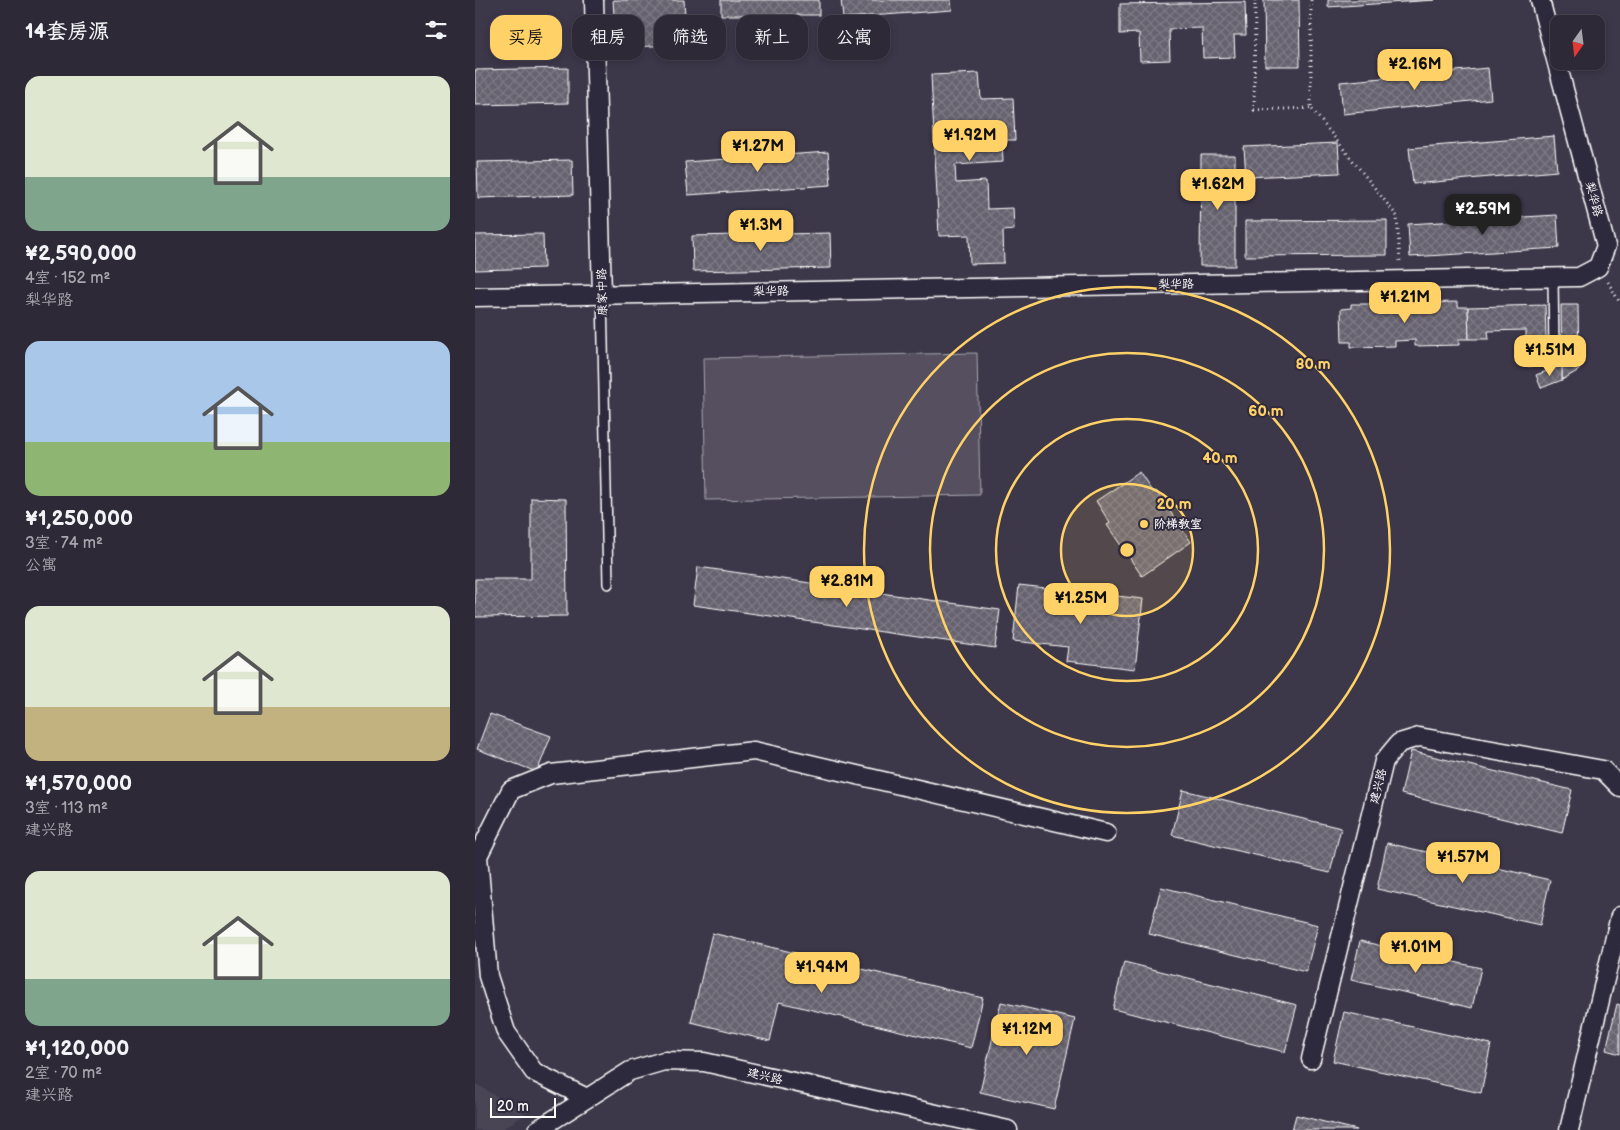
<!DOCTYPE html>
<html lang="zh">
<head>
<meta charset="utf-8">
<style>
  body { margin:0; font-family:"Balsamiq Sans","LXGW WenKai TC",sans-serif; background:#393542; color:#f1f3f6; height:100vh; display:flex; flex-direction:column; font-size:19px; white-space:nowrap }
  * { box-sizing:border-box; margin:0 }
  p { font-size:16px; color:#a7a6ad }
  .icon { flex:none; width:28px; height:28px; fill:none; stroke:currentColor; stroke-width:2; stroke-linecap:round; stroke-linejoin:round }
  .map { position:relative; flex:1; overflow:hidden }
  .panel { display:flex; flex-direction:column; background:#2d2937; width:475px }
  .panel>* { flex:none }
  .banner { position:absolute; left:15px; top:15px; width:475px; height:45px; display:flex; gap:10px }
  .needle { width:32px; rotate:194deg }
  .fabs { position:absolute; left:1075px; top:15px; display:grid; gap:10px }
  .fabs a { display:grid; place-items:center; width:55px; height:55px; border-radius:10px; background:#2d2937; box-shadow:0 2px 8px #0003,0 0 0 1px #484552; font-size:25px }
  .scale { position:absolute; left:15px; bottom:12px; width:66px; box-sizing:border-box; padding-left:5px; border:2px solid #fff; border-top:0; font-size:14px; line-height:18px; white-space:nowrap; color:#fff; -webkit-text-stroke:4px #2f2a3d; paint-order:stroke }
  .price { position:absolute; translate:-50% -42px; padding:0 11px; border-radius:10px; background:#ffd166; color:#111; font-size:16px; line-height:32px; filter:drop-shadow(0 1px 2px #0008) }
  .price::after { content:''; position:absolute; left:50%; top:30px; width:15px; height:11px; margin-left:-8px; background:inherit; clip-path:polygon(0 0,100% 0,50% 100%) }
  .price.active { background:#222; color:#fff }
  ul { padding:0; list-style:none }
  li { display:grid; align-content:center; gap:10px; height:265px; padding:0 25px }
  li span { display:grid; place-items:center; height:155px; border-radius:15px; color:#555 }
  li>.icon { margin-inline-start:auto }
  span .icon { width:90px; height:90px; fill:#fffc; stroke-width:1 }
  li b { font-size:21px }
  h2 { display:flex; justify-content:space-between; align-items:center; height:60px; padding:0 25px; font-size:21px }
  .tag { padding:0 18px; border-radius:15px; background:#2d2937; box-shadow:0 2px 8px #0003,0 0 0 1px #484552; font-size:18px; line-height:45px }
  .tag.active { background:#ffd166; color:#111 }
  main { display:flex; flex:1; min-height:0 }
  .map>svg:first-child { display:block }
  .built { fill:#494455 }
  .pitch { fill:#555060; stroke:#aaa8b0 }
  .building { fill:url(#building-cross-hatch); stroke:#fff }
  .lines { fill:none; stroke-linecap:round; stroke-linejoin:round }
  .lane-casing { stroke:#fff; stroke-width:12 }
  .street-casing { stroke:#fff; stroke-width:21 }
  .path { stroke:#fff; stroke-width:3; stroke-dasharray:1 4; stroke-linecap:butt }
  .lane { stroke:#2f2a3d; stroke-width:9 }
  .street { stroke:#2f2a3d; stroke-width:18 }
  .ring { fill:none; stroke:#ffd166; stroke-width:2.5 }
  .poi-dot { fill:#ffd166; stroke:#2f2a3d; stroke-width:2 }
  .labels { text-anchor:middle; stroke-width:4; stroke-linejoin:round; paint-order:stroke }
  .street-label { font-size:12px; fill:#fff; stroke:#2f2a3d }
  .poi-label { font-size:12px; font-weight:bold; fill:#fff; stroke:#2f2a3d; text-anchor:start }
  .centre { fill:#ffd166; stroke:#2f2a3d; stroke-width:2.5 }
  .ring-label { font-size:15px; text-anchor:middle; font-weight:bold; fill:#ffd166; stroke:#2f2a3d; stroke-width:4; stroke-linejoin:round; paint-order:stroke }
</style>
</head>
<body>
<main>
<section class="panel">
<h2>14套房源<svg class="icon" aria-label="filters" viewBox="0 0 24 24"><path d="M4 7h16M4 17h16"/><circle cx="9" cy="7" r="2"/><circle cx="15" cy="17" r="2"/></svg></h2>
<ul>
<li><span style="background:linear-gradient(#dfe7d0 65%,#7fa58c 0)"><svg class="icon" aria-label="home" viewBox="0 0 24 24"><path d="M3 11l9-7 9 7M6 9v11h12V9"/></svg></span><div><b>¥2,590,000</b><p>4室 · 152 m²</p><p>梨华路</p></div></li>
<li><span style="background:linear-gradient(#a9c7e8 65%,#8fb573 0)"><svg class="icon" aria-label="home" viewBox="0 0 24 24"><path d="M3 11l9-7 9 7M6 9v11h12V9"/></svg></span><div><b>¥1,250,000</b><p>3室 · 74 m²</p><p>公寓</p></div></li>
<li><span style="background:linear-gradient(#dfe7d0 65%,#c2b280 0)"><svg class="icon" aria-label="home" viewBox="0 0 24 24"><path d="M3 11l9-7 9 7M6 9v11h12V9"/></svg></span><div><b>¥1,570,000</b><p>3室 · 113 m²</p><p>建兴路</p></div></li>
<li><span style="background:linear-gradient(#dfe7d0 70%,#7fa58c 0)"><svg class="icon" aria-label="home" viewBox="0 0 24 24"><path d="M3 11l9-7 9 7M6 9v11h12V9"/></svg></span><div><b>¥1,120,000</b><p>2室 · 70 m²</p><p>建兴路</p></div></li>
</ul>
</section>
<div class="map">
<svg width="1145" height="1130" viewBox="0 0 1145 1130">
  <defs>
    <pattern id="building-cross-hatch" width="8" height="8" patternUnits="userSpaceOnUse" patternTransform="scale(1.25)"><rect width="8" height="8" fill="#666270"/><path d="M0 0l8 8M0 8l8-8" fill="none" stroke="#7d7a85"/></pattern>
  </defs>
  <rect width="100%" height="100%" fill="#3c3749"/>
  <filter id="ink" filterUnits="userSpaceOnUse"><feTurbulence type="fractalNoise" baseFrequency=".02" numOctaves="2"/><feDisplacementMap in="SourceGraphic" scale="10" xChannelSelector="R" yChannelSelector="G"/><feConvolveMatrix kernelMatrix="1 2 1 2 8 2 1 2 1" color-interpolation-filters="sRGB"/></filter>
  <g filter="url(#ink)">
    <!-- built -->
    <polygon class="built" points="0,1083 51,1114 26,1130 0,1130"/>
    <!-- pitch -->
    <polygon class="pitch" points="502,353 505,495 231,500 228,358"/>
    <!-- building -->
    <g class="building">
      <polygon points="138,0 209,0 212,44 141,48"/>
      <rect x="246" y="0" width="98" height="15"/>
      <polygon points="366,0 476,0 477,10 368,18"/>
      <polygon points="789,0 824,0 825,66 790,66"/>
      <polygon points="853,0 960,0 853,7"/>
      <polygon points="770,2 771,35 759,35 760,57 728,58 727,28 694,29 695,60 665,61 664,33 645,34 645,4"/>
      <polygon points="93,68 93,103 0,105 0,70"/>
      <polygon points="1013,68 1016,99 868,114 865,82"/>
      <polygon points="504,73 506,99 538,98 540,140 527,140 528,162 480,165 481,183 511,181 512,209 538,208 539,230 528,231 529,263 495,264 494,235 464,236 456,75"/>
      <polygon points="1079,136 1082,171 938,184 934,148"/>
      <polygon points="863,143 865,173 771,177 769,147"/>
      <polygon points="353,152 356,185 213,195 210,162"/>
      <polygon points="726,155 760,155 760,266 725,266"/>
      <polygon points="97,160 98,195 3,198 2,162"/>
      <polygon points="1082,215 1084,248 935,257 933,224"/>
      <polygon points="912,220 912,255 770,256 770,221"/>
      <polygon points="355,233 356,268 218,271 217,236"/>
      <polygon points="68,234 69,268 0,270 0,235"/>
      <polygon points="983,302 983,307 993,307 994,339 984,339 984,345 940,346 940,340 920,341 920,346 876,347 876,342 867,342 866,309 876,308 876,304 920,304 920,308 939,307 939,303"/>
      <polygon points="1070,305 1071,338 1051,338 1051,330 1013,331 1014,339 994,339 993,307"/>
      <polygon points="1086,305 1103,305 1104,370 1087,380"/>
      <polygon points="1087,365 1087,380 1066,388 1061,375"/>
      <polygon points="664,472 678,493 681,491 716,542 667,576 632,525 635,523 621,501"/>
      <polygon points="56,498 91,499 92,616 0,617 0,579 56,579"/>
      <polygon points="223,567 525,610 520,648 218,605"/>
      <polygon points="544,585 668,599 660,669 591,661 593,647 538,641"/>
      <polygon points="15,714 76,736 62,772 2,749"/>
      <polygon points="936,751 1097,790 1087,833 926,794"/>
      <polygon points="708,790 866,828 855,873 697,835"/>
      <polygon points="912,843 1075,880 1065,925 902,889"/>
      <polygon points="686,887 843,925 831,972 674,934"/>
      <polygon points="237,933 508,998 496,1048 304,1002 295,1041 216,1022"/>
      <polygon points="885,941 1006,968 997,1008 876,980"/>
      <polygon points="649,962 822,1005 810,1052 638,1009"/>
      <polygon points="526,1002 600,1019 579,1109 505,1092"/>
      <polygon points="1142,1004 1145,1005 1145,1054 1131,1050"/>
      <polygon points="869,1012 1016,1044 1006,1093 858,1061"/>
      <polygon points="821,1115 882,1130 817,1130"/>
    </g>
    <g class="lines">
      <defs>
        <g id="lane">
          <polyline points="127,294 133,584"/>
          <polyline points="1055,361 1079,352 1078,277"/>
        </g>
        <g id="street">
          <polyline points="119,0 127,294"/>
          <polyline points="0,297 1104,277 1123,267 1131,246 1065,0"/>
          <polyline points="836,1059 909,761 924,743 944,737 1128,770 1145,787"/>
          <polyline points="112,1098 59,1072 31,1032 13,976 3,856 36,790 76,774 279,751 631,833"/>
          <polyline points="62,1130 155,1071 189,1061 229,1062 533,1130"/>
          <polyline points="1094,1130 1145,916"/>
        </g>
      </defs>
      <!-- lane casing -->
      <use href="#lane" class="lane-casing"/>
      <!-- street casing -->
      <use href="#street" class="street-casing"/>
      <!-- path -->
      <g class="path">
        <polyline points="780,0 779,110 836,108"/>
        <polyline points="836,0 836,108 922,216 925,262"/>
        <polyline points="1133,282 1145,303"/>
      </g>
      <!-- lane -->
      <use href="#lane" class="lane"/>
      <!-- street -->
      <use href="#street" class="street"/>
    </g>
  </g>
  <!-- distance rings -->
  <circle cx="652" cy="550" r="66" fill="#ffd166" fill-opacity=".12"/>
  <g class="ring">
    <circle cx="652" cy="550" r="66"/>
    <circle cx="652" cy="550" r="131"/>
    <circle cx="652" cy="550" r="197"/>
    <circle cx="652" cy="550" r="263"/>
  </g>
  <!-- markers -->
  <circle class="poi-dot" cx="669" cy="524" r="5"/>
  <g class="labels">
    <!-- street labels -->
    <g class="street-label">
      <text transform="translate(1119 199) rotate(75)" y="4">梨华路</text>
      <text transform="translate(701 284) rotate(-1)" y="4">梨华路</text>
      <text transform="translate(296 291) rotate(-1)" y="4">梨华路</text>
      <text transform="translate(127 292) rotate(-91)" y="4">康家中路</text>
      <text transform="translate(903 786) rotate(-76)" y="4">建兴路</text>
      <text transform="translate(290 1076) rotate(13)" y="4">建兴路</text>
    </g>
    <!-- poi labels -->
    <g class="poi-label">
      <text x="679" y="528">阶梯教室</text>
    </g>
  </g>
  <circle cx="652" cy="550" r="8" class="centre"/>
  <g class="ring-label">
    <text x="838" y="369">80 m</text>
    <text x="791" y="416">60 m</text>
    <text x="745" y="463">40 m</text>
    <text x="699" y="509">20 m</text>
  </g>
</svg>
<div class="fabs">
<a><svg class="needle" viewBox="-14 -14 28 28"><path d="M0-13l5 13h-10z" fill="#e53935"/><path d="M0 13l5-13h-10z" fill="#a7a6ad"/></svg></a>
</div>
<div class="scale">20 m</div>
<b class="price" style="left:940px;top:91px">¥2.16M</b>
<b class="price" style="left:495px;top:162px">¥1.92M</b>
<b class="price" style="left:283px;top:173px">¥1.27M</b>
<b class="price" style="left:743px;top:211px">¥1.62M</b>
<b class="price active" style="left:1008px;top:236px">¥2.59M</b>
<b class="price" style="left:286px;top:252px">¥1.3M</b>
<b class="price" style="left:930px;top:324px">¥1.21M</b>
<b class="price" style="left:1075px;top:377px">¥1.51M</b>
<b class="price" style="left:372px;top:608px">¥2.81M</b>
<b class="price" style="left:606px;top:625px">¥1.25M</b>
<b class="price" style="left:988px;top:884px">¥1.57M</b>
<b class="price" style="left:941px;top:974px">¥1.01M</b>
<b class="price" style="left:347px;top:994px">¥1.94M</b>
<b class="price" style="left:552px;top:1056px">¥1.12M</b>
<div class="banner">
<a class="tag active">买房</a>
<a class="tag">租房</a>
<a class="tag">筛选</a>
<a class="tag">新上</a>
<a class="tag">公寓</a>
</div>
</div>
</main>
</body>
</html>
